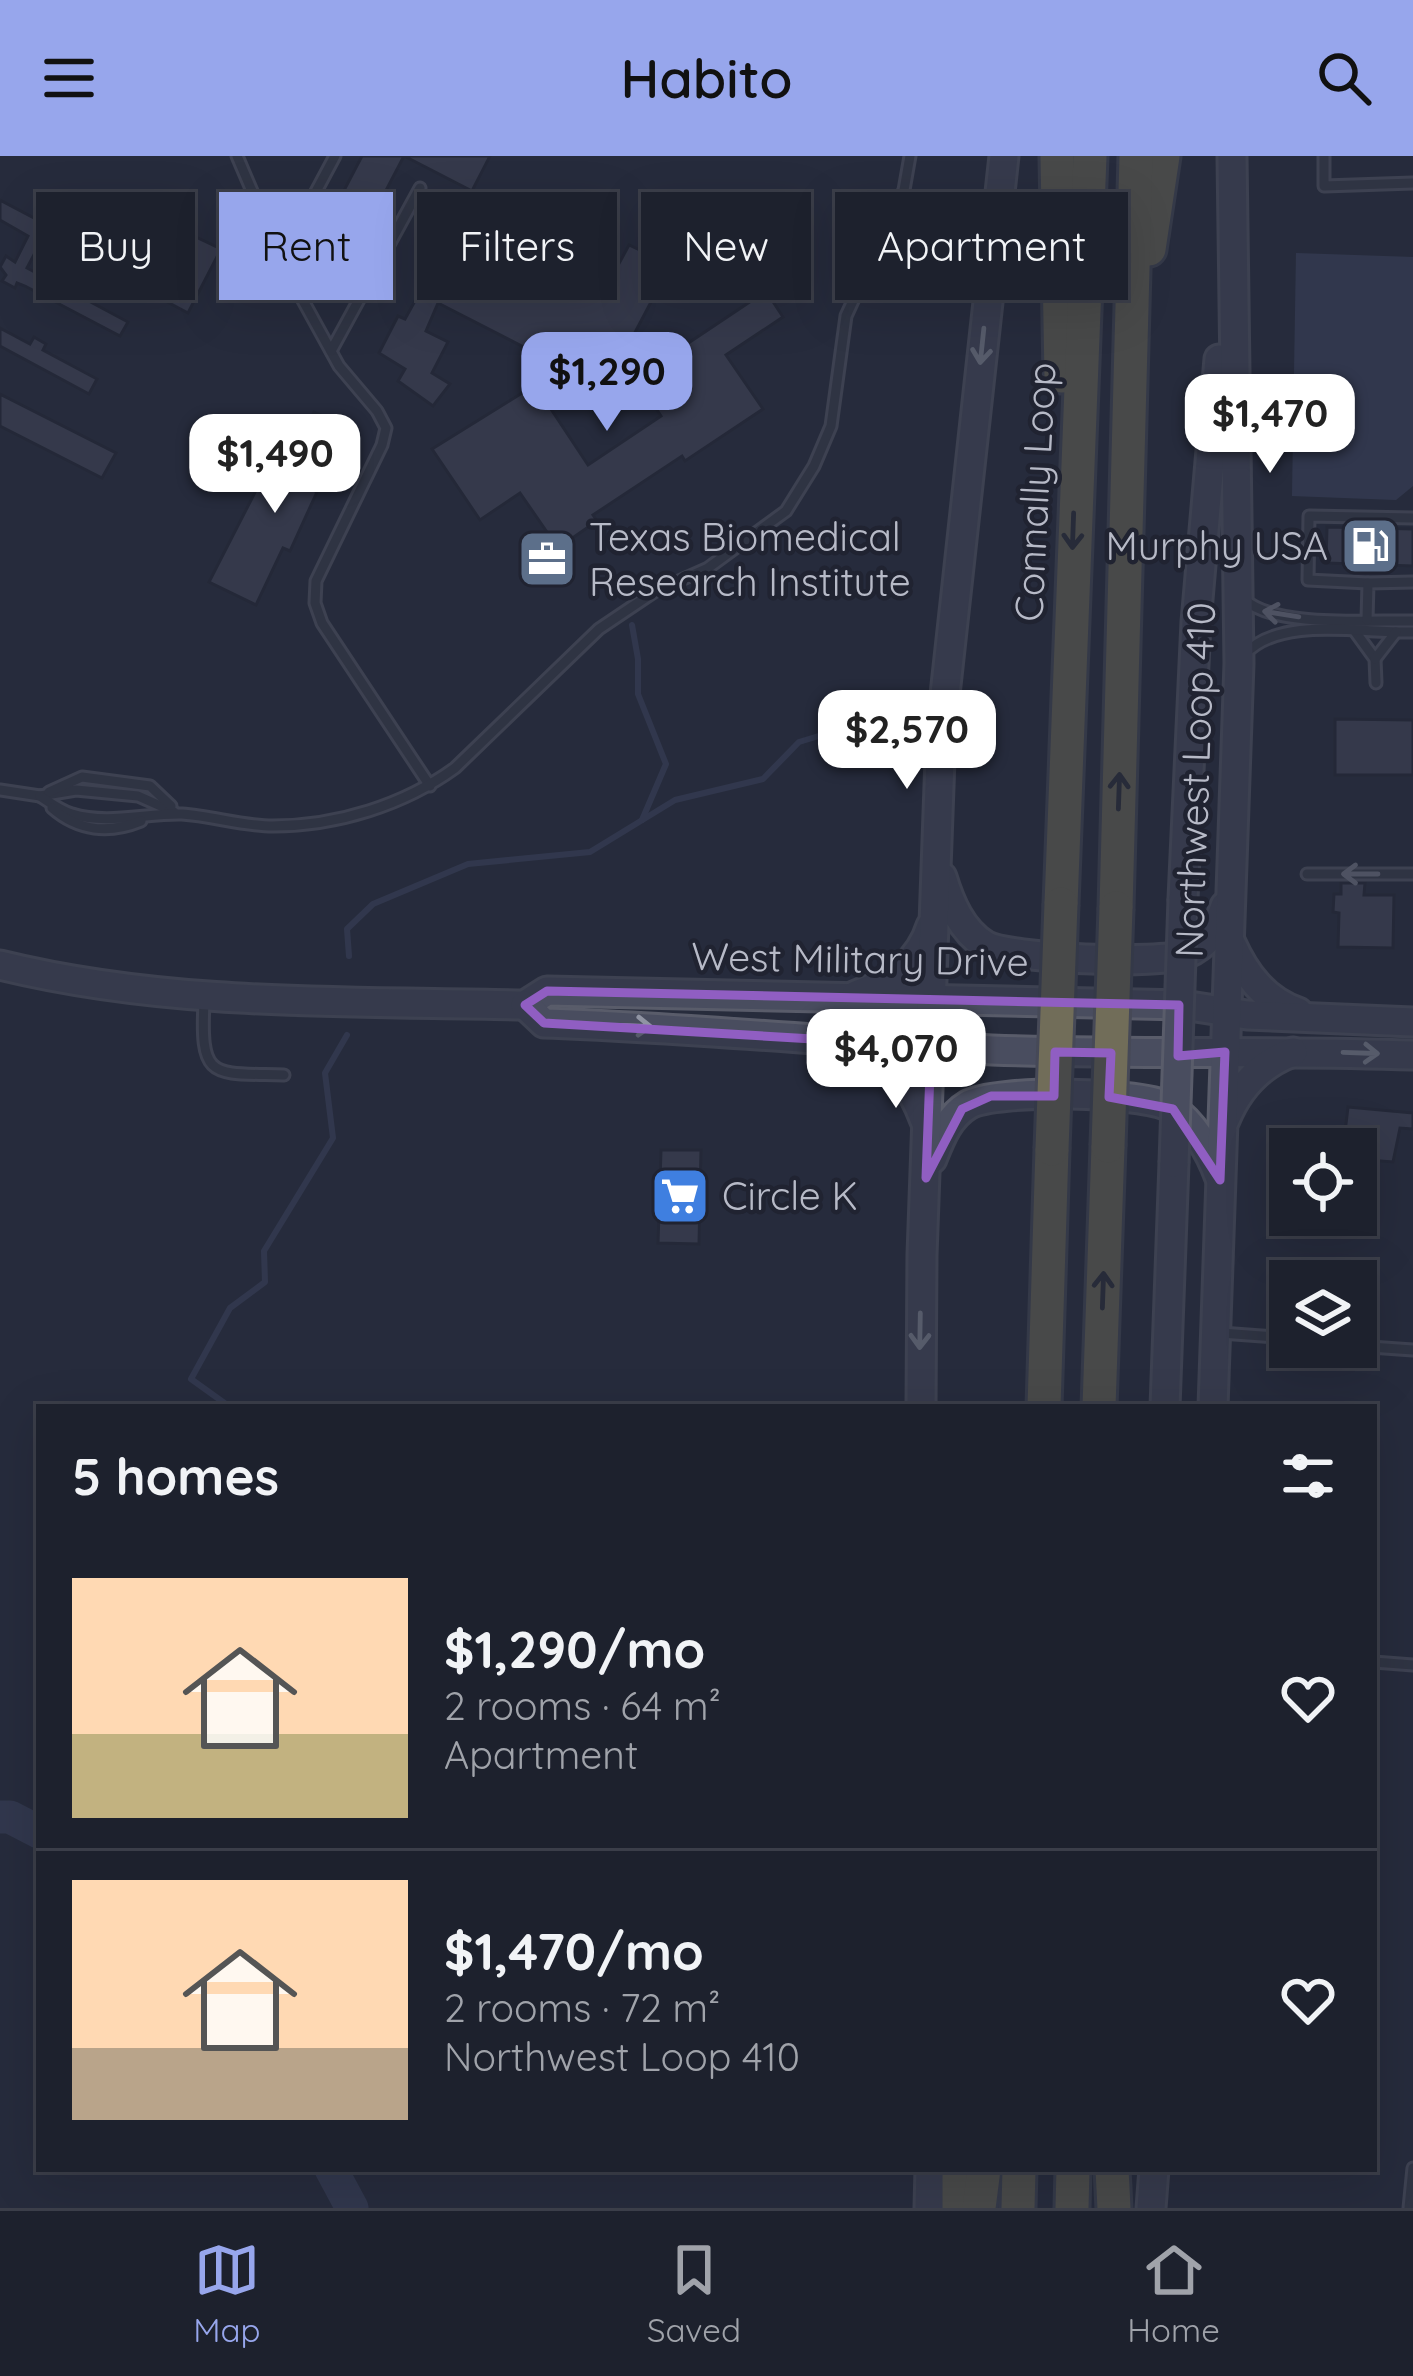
<!DOCTYPE html>
<html lang="en">
<head>
<meta charset="utf-8">
<style>
  body { margin:0; font-family:Quicksand,sans-serif; background:#2a2e39; color:#f1f3f6; height:100vh; display:flex; flex-direction:column; font-size:45px; white-space:nowrap }
  * { box-sizing:border-box; margin:0 }
  p { font-size:39px; color:#a0a3aa }
  .icon { flex:none; width:66px; height:66px; fill:none; stroke:currentColor; stroke-width:2; stroke-linecap:round; stroke-linejoin:round }
  .map { position:relative; flex:1; overflow:hidden }
  .panel { position:absolute; left:36px; top:1248px; width:1341px; height:768px; display:flex; flex-direction:column; background:#1d212d; border-radius:0px; box-shadow:0 12px 48px #0002,0 0 0 3px #3b3e49 }
  .panel>* { flex:none }
  .guide { position:absolute; left:36px; top:36px; width:1341px; height:108px; display:flex; gap:24px }
  .buttons { position:absolute; left:1269px; top:972px; display:grid; gap:24px }
  .buttons a { display:grid; place-items:center; width:108px; height:108px; border-radius:0px; background:#1d212d; box-shadow:0 12px 48px #0002,0 0 0 3px #3b3e49; font-size:60px }
  .price { position:absolute; translate:-50% -102px; padding:0 27px; border-radius:24px; background:#fff; color:#222; font-size:39px; line-height:78px; filter:drop-shadow(0 3px 6px #0008) }
  .price::after { content:''; position:absolute; left:50%; top:72px; width:36px; height:27px; margin-left:-18px; background:inherit; clip-path:polygon(0 0,100% 0,50% 100%) }
  .price.on { background:#97a6ec; color:#111 }
  ul { padding:0; list-style:none }
  li { display:flex; align-items:center; gap:36px; height:300px; padding:0 36px }
  li+li { border-top:3px solid #3b3e49 }
  li span { display:grid; place-items:center; flex:none; width:336px; height:240px; border-radius:0px; color:#555 }
  li>.icon { margin-inline-start:auto }
  span .icon { width:144px; height:144px; fill:#fffc; stroke-width:1 }
  li b { font-size:51px }
  h2 { display:flex; justify-content:space-between; align-items:center; height:144px; padding:0 36px; font-size:51px }
  .pill { padding:0 42px; border-radius:0px; background:#1d212d; box-shadow:0 12px 48px #0002,0 0 0 3px #3b3e49; font-size:42px; line-height:108px }
  .pill.on { background:#97a6ec; color:#111 }
  header { display:flex; justify-content:space-between; align-items:center; height:156px; padding:0 36px; background:#97a6ec; color:#111; font-size:54px; font-weight:600 }
  .tab-bar { display:flex; justify-content:space-around; align-items:center; height:168px; border-top:3px solid #3b3e49; background:#1d212d; font-size:33px; color:#a0a3aa }
  .tab-bar a { display:grid; justify-items:center; gap:6px }
  .tab-bar .on { color:#97a6ec }
  .map>svg:first-child { display:block }
  .water { fill:#3f4663 }
  .lines { fill:none; stroke-linecap:round; stroke-linejoin:round }
  .stream { stroke:#3f4663; stroke-width:6 }
  .river { stroke:#3f4663; stroke-width:33 }
  .building { fill:#474b5d; stroke:#222533; stroke-width:3 }
  .lane-casing { stroke:#595c6a; stroke-width:15 }
  .secondary-casing { stroke:#595c6a; stroke-width:33 }
  .highway-casing { stroke:#464957; stroke-width:39 }
  .lane { stroke:#3b3e4c; stroke-width:9 }
  .secondary { stroke:#494d5f; stroke-width:27 }
  .highway { stroke:#716d59; stroke-width:33 }
  .secondary-bridge-casing { stroke:#595c6a; stroke-width:33; stroke-linecap:butt }
  .highway-bridge-casing { stroke:#464957; stroke-width:39; stroke-linecap:butt }
  .secondary-bridge { stroke:#494d5f; stroke-width:27 }
  .highway-bridge { stroke:#716d59; stroke-width:33 }
  .oneway { stroke:#9094a3 }
  .oneway2 { stroke:#282a35 }
  .oneway3 { stroke:#7f8290 }
  .marked { fill:none; stroke:#905ec2; stroke-width:9; stroke-linejoin:round }
  .labels { text-anchor:middle; stroke-width:9; stroke-linejoin:round; paint-order:stroke }
  .street-label { font-size:39px; fill:#b7bac7; stroke:#202331 }
  .poi-label { font-size:39px; fill:#b7bac7; stroke:#202331; text-anchor:start }
</style>
</head>
<body>
<header><svg class="icon" aria-label="menu" viewBox="0 0 24 24"><path d="M4 6h16M4 12h16M4 18h16"/></svg>Habito<svg class="icon" aria-label="search" viewBox="0 0 24 24"><circle cx="10" cy="10" r="6"/><path d="M15 15l6 6"/></svg></header>
<div class="map">
<svg width="1413" height="2052" viewBox="0 0 1413 2052">
  <rect width="100%" height="100%" fill="#272c3c"/>
  <!-- water -->
  <polygon class="water" points="1296,97 1413,101 1413,330 1396,344 1292,340"/>
  <g class="lines">
    <!-- stream -->
    <g class="stream">
      <polyline points="632,469 638,503 638,538 666,608 642,664"/>
      <polyline points="349,800 347,773 373,748 468,708 590,696 675,644 763,623 799,586 878,562"/>
      <polyline points="230,1251 191,1223 230,1152 265,1126 264,1095 333,982 325,917 347,879"/>
    </g>
    <!-- river -->
    <g class="river">
      <polyline points="0,1661 10,1661 39,1676"/>
      <polyline points="331,2013 352,2052"/>
    </g>
  </g>
  <!-- building -->
  <g class="building">
    <polygon points="362,0 490,0 472,35 404,0 338,126 305,109"/>
    <polygon points="0,44 49,70 27,112 128,166 120,180 25,130 17,127 15,132 2,125 6,119 0,111 6,100 15,106 28,80 0,64"/>
    <polygon points="672,50 713,52 714,72 703,72 678,118 669,112 631,184 619,178 595,187 555,186 547,203 438,147 426,175 448,186 432,217 450,228 433,250 398,225 405,213 379,197 398,160 405,163 449,83 444,80 460,51 609,126 629,89 640,94 660,57 671,58"/>
    <polygon points="157,57 171,64 169,68 221,93 188,157 141,132 138,137 123,128 132,111 153,121 170,87 147,75"/>
    <polygon points="766,135 783,161 726,199 763,253 685,305 682,300 593,359 597,365 558,392 520,337 480,364 432,293 535,229 588,309 661,260 636,222"/>
    <polygon points="0,172 30,188 34,181 46,188 43,194 97,223 89,238 0,190"/>
    <polygon points="0,238 116,297 102,322 0,270"/>
    <polygon points="314,256 341,268 311,333 317,336 290,395 283,392 256,449 209,426 267,313 284,321"/>
    <polygon points="1327,371 1413,373 1413,410 1326,407"/>
    <polygon points="1335,563 1413,564 1413,619 1335,619"/>
    <polygon points="1341,727 1365,727 1364,739 1394,739 1393,792 1338,791 1339,757 1333,756 1334,738 1341,738"/>
    <polygon points="1348,951 1413,957 1413,973 1400,972 1393,1006 1356,1003 1356,993 1343,993"/>
    <polygon points="661,994 701,994 699,1088 658,1087"/>
  </g>
  <g class="lines">
    <defs>
      <g id="lane">
        <polyline points="237,0 284,110 339,210 377,255 386,272 382,289 316,425 315,447 322,467 430,630"/>
        <polyline points="1324,0 1324,30 1413,27"/>
        <polyline points="281,101 335,0"/>
        <polyline points="331,195 420,32"/>
        <polyline points="1368,427 1308,424 1309,360 1413,362"/>
        <path d="M1244,443C1273,472 1371,464 1413,465"/>
        <polyline points="1367,464 1368,427 1413,426"/>
        <polyline points="1354,474 1375,503 1376,527"/>
        <path d="M1245,498C1281,459 1364,478 1413,476"/>
        <polyline points="1375,503 1396,476"/>
        <polyline points="0,634 40,640 76,634 138,640 174,656"/>
        <polyline points="49,636 82,621 150,630 171,650"/>
        <path d="M40,640C49,646 61,655 72,658C107,669 147,657 182,658C212,660 243,670 273,670C337,670 404,649 455,612L599,473L654,436L708,412L786,355L814,310L831,270L846,160L904,34L910,0"/>
        <path d="M52,652C78,675 109,678 141,665"/>
        <polyline points="1307,718 1413,718"/>
        <path d="M204,846C200,925 212,917 284,919"/>
        <polyline points="1221,1177 1290,1182"/>
        <polyline points="1356,1190 1413,1194"/>
        <polyline points="1374,1506 1413,1509"/>
        <polyline points="1409,2052 1413,2012"/>
      </g>
      <g id="secondary">
        <path d="M942,721C950,747 961,774 985,789C1008,803 1162,809 1186,798C1208,789 1218,771 1225,750"/>
        <polyline points="1183,743 1196,466 1219,203"/>
        <path d="M1231,787C1245,818 1264,844 1298,856"/>
        <path d="M0,809C171,851 350,845 525,849L547,835L1183,849L1247,859L1413,866"/>
        <path d="M856,839C890,827 920,805 931,770"/>
        <path d="M525,849L544,867C694,872 843,887 992,894C1133,899 1273,894 1413,899"/>
        <path d="M858,888C894,903 912,930 925,965"/>
        <path d="M1225,964C1238,932 1260,908 1293,896"/>
        <path d="M932,1003C940,983 948,961 968,949C994,933 1146,935 1171,952C1193,967 1210,995 1219,1020"/>
        <polyline points="921,1251 922,1099 941,575 1004,0"/>
        <polyline points="1165,1251 1174,1007"/>
        <polyline points="1213,1251 1239,507 1232,0"/>
        <polyline points="929,2052 930,2013"/>
        <polyline points="1151,2052 1154,2013"/>
      </g>
      <g id="highway">
        <polyline points="1057,0 1061,220"/>
        <polyline points="1149,93 1163,0"/>
        <polyline points="1061,748 1090,0"/>
        <polyline points="1116,752 1136,0"/>
        <polyline points="1044,1251 1052,993"/>
        <polyline points="1099,1251 1108,990"/>
        <polyline points="1112,2013 1114,2052"/>
        <polyline points="959,2052 959,2013"/>
        <polyline points="979,2052 984,2013"/>
        <polyline points="1018,2052 1019,2013"/>
        <polyline points="1072,2052 1073,2013"/>
      </g>
    </defs>
    <!-- lane casing -->
    <use href="#lane" class="lane-casing"/>
    <!-- secondary casing -->
    <use href="#secondary" class="secondary-casing"/>
    <!-- highway casing -->
    <use href="#highway" class="highway-casing"/>
    <!-- lane -->
    <use href="#lane" class="lane"/>
    <!-- secondary -->
    <use href="#secondary" class="secondary"/>
    <!-- highway -->
    <use href="#highway" class="highway"/>
    <defs>
      <polyline id="secondary-bridge" points="1174,1007 1183,743"/>
      <g id="highway-bridge">
        <polyline points="1108,990 1116,752"/>
        <polyline points="1052,993 1061,748"/>
      </g>
    </defs>
    <!-- secondary-bridge casing -->
    <use href="#secondary-bridge" class="secondary-bridge-casing"/>
    <!-- highway-bridge casing -->
    <use href="#highway-bridge" class="highway-bridge-casing"/>
    <!-- secondary-bridge -->
    <use href="#secondary-bridge" class="secondary-bridge"/>
    <!-- highway-bridge -->
    <use href="#highway-bridge" class="highway-bridge"/>
  </g>
  <!-- one-way arrows -->
  <defs><path id="oneway-shaft" d="M-6 0H5M1.5-3L5.5 0L1.5 3" fill="none" stroke-width="1.6" stroke-linecap="round" stroke-linejoin="round" transform="scale(3)"/></defs>
  <g class="oneway">
    <use href="#oneway-shaft" transform="translate(982 190) rotate(96)"/>
    <use href="#oneway-shaft" transform="translate(634 870) rotate(2)"/>
    <use href="#oneway-shaft" transform="translate(1361 897) rotate(2)"/>
    <use href="#oneway-shaft" transform="translate(920 1175) rotate(91)"/>
  </g>
  <g class="oneway2">
    <use href="#oneway-shaft" transform="translate(1073 375) rotate(92)"/>
    <use href="#oneway-shaft" transform="translate(1119 635) rotate(-88)"/>
    <use href="#oneway-shaft" transform="translate(1103 1134) rotate(-88)"/>
  </g>
  <g class="oneway3">
    <use href="#oneway-shaft" transform="translate(1281 458) rotate(-171)"/>
    <use href="#oneway-shaft" transform="translate(1360 718) rotate(-180)"/>
  </g>
  <!-- marked area -->
  <path d="M0 0H1413V2052H0ZM547,835L1179,849L1178,900L1225,896L1220,1024L1173,953L1109,941L1111,897L1055,896L1054,940H991L962,953L926,1022L931,890L544,867L525,849Z" fill="#272c3c" fill-opacity=".55" fill-rule="evenodd"/>
  <path class="marked" d="M547,835L1179,849L1178,900L1225,896L1220,1024L1173,953L1109,941L1111,897L1055,896L1054,940H991L962,953L926,1022L931,890L544,867L525,849Z"/>
  <!-- icons -->
  <defs>
    <symbol id="fuel-square" viewBox="-11 -11 22 22"><rect x="-9" y="-9" width="18" height="18" rx="4" fill="#5c6f8a" stroke="#202331"/><path d="M-5.5-6h7V0h2V4h1.3V-2.5L3-4.5l.8-.8L6-3V5H2.5V1h-1V6h-7ZM-4.2-4.7v3.2H.2V-4.7Z" fill="#fff"/></symbol>
    <symbol id="office-square" viewBox="-11 -11 22 22"><rect x="-9" y="-9" width="18" height="18" rx="4" fill="#5c6f8a" stroke="#202331"/><path d="M-6-3h4V-5.5h4V-3h4V5H-6ZM-1-4.5V-3h2v-1.5ZM-6 0V1H6V0Z" fill="#fff"/></symbol>
    <symbol id="supermarket-square" viewBox="-11 -11 22 22"><rect x="-9" y="-9" width="18" height="18" rx="4" fill="#3f7fe0" stroke="#202331"/><path d="M-6-5.5h2.5l.6 2H6L4.5 2H-2.5L-4.4-4H-6ZM-1.5 3.2a1.3 1.3 0 1 0 .1 0ZM3 3.2a1.3 1.3 0 1 0 .1 0Z" fill="#fff"/></symbol>
  </defs>
  <g fill-rule="evenodd">
    <use href="#fuel-square" x="1337" y="357" width="66" height="66"/>
    <use href="#office-square" x="514" y="370" width="66" height="66"/>
    <use href="#supermarket-square" x="647" y="1007" width="66" height="66"/>
  </g>
  <g class="labels">
    <!-- street labels -->
    <g class="street-label">
      <text transform="translate(1035 336) rotate(-87)" y="14">Connally Loop</text>
      <text transform="translate(1195 624) rotate(-88)" y="14">Northwest Loop 410</text>
      <text transform="translate(860 803) rotate(1)" y="14">West Military Drive</text>
    </g>
    <!-- poi labels -->
    <g class="poi-label">
      <text x="589" y="395">Texas Biomedical<tspan x="589" dy="45">Research Institute</tspan></text>
      <text x="1328" y="404" text-anchor="end">Murphy USA</text>
      <text x="722" y="1054">Circle K</text>
    </g>
  </g>
</svg>
<div class="buttons">
<a><svg class="icon" aria-label="locate" viewBox="0 0 24 24"><circle cx="12" cy="12" r="6"/><path d="M12 2v4M12 18v4M2 12h4M18 12h4"/></svg></a>
<a><svg class="icon" aria-label="layers" viewBox="0 0 24 24"><path d="M12 4l9 5-9 5-9-5zM3 14l9 5 9-5"/></svg></a>
</div>
<b class="price on" style="left:607px;top:278px">$1,290</b>
<b class="price" style="left:1270px;top:320px">$1,470</b>
<b class="price" style="left:275px;top:360px">$1,490</b>
<b class="price" style="left:907px;top:636px">$2,570</b>
<b class="price" style="left:896px;top:955px">$4,070</b>
<div class="guide">
<a class="pill">Buy</a>
<a class="pill on">Rent</a>
<a class="pill">Filters</a>
<a class="pill">New</a>
<a class="pill">Apartment</a>
</div>
<section class="panel">
<h2>5 homes<svg class="icon" aria-label="filters" viewBox="0 0 24 24"><path d="M4 7h16M4 17h16"/><circle cx="9" cy="7" r="2"/><circle cx="15" cy="17" r="2"/></svg></h2>
<ul>
<li><span style="background:linear-gradient(#ffd9b3 65%,#c2b280 0)"><svg class="icon" aria-label="home" viewBox="0 0 24 24"><path d="M3 11l9-7 9 7M6 9v11h12V9"/></svg></span><div><b>$1,290/mo</b><p>2 rooms · 64 m²</p><p>Apartment</p></div><svg class="icon" aria-label="heart" viewBox="0 0 24 24"><path d="M12 20l-8-8c-3-5 5-10 8-4 3-6 11-1 8 4z"/></svg></li>
<li><span style="background:linear-gradient(#ffd9b3 70%,#b9a48a 0)"><svg class="icon" aria-label="home" viewBox="0 0 24 24"><path d="M3 11l9-7 9 7M6 9v11h12V9"/></svg></span><div><b>$1,470/mo</b><p>2 rooms · 72 m²</p><p>Northwest Loop 410</p></div><svg class="icon" aria-label="heart" viewBox="0 0 24 24"><path d="M12 20l-8-8c-3-5 5-10 8-4 3-6 11-1 8 4z"/></svg></li>
</ul>
</section>
</div>
<nav class="tab-bar">
<a class="on"><svg class="icon" aria-label="map" viewBox="0 0 24 24"><path d="M3 6l6-2 6 2 6-2v14l-6 2-6-2-6 2zM9 4v14M15 6v14"/></svg>Map</a>
<a><svg class="icon" aria-label="saved" viewBox="0 0 24 24"><path d="M7 4h10v16l-5-4-5 4z"/></svg>Saved</a>
<a><svg class="icon" aria-label="home" viewBox="0 0 24 24"><path d="M3 11l9-7 9 7M6 9v11h12V9"/></svg>Home</a>
</nav>
</body>
</html>
